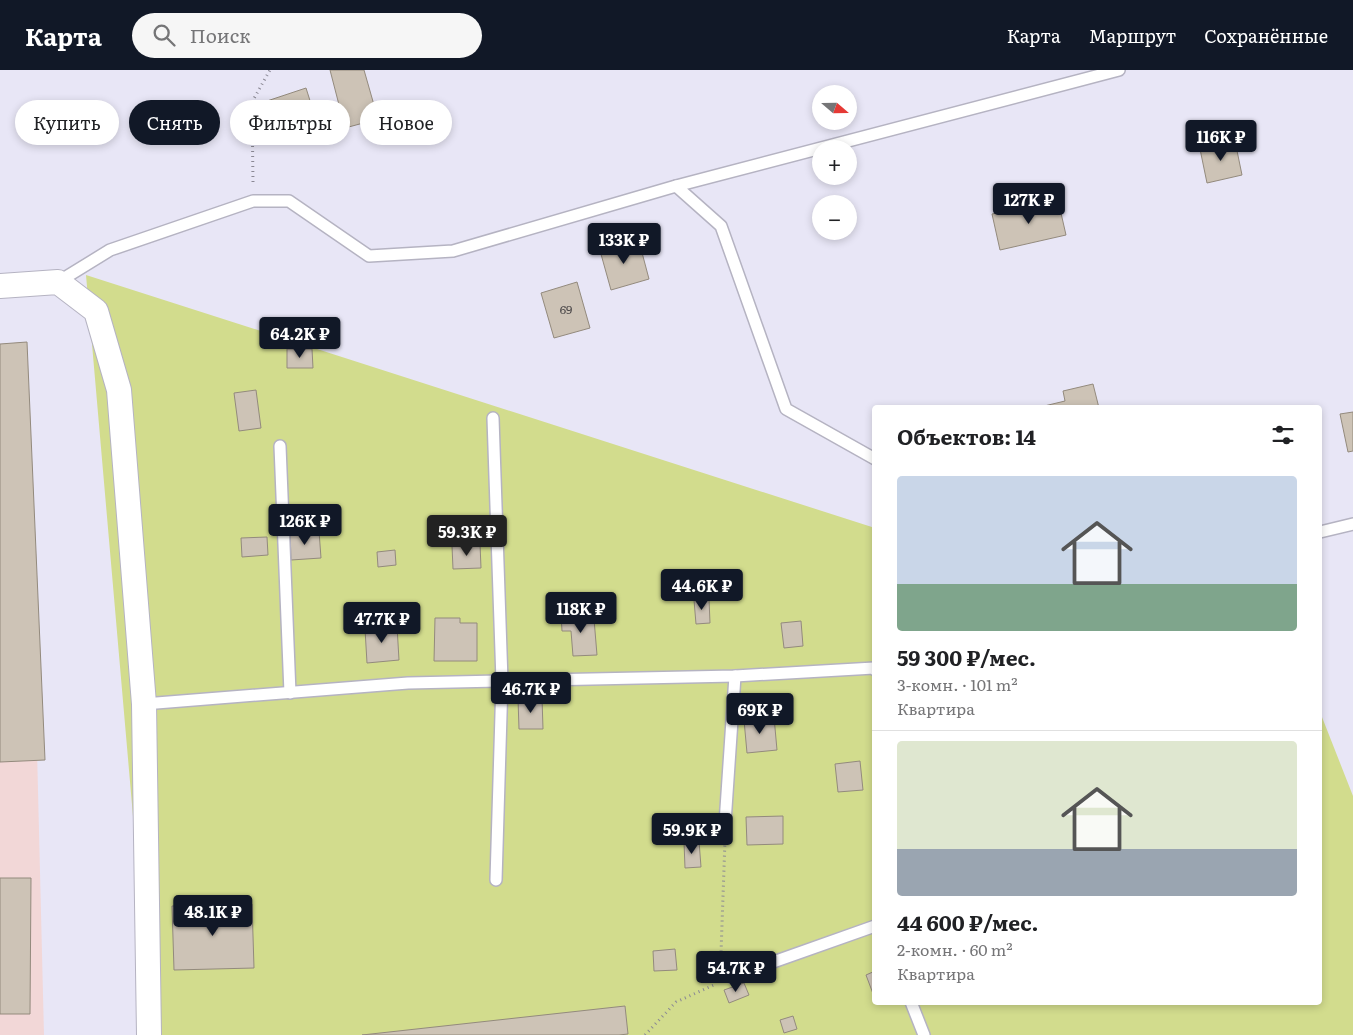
<!DOCTYPE html>
<html lang="ru">
<head>
<meta charset="utf-8">
<style>
  body { margin:0; font-family:Literata,serif; background:#f6f6f6; color:#202124; height:100vh; display:flex; flex-direction:column; font-size:19px; white-space:nowrap }
  * { box-sizing:border-box; margin:0 }
  p { font-size:16px; color:#757577 }
  .icon { flex:none; width:28px; height:28px; fill:none; stroke:currentColor; stroke-width:2; stroke-linecap:round; stroke-linejoin:round }
  .map { position:relative; flex:1; overflow:hidden }
  .details { position:absolute; left:872px; top:335px; width:450px; height:600px; display:flex; flex-direction:column; background:#fff; border-radius:5px; box-shadow:0 2px 8px #0003 }
  .details>* { flex:none }
  .top-card { position:absolute; left:15px; top:30px; width:475px; height:45px; display:flex; gap:10px }
  .needle { width:32px; rotate:110deg }
  .tools { position:absolute; left:812px; top:15px; display:grid; gap:10px }
  .tools a { display:grid; place-items:center; width:45px; height:45px; border-radius:50%; background:#fff; box-shadow:0 2px 8px #0003; font-size:25px }
  .price { position:absolute; translate:-50% -42px; padding:0 11px; border-radius:5px; background:#111827; color:#fff; font-size:16px; line-height:32px; filter:drop-shadow(0 1px 2px #0008) }
  .price::after { content:''; position:absolute; left:50%; top:30px; width:15px; height:11px; margin-left:-8px; background:inherit; clip-path:polygon(0 0,100% 0,50% 100%) }
  .price.current { background:#222; color:#fff }
  ul { padding:0; list-style:none }
  li { display:grid; align-content:center; gap:10px; height:265px; padding:0 25px }
  li+li { border-top:1px solid #e0e0e0 }
  li span { display:grid; place-items:center; height:155px; border-radius:5px; color:#555 }
  li>.icon { margin-inline-start:auto }
  span .icon { width:90px; height:90px; fill:#fffc; stroke-width:1 }
  li b { font-size:21px }
  h2 { display:flex; justify-content:space-between; align-items:center; height:60px; padding:0 25px; font-size:21px }
  .pill { padding:0 18px; border-radius:22px; background:#fff; box-shadow:0 2px 8px #0003; font-size:18px; line-height:45px }
  .pill.current { background:#111827; color:#fff }
  header { display:flex; align-items:center; gap:30px; box-sizing:border-box; height:70px; padding:0 25px; background:#111827; color:#fff }
  header strong { font-size:24px }
  nav { display:flex; gap:28px; margin-inline-start:auto; font-size:18px }
  .search { width:350px; height:45px; background:#f6f6f6; display:flex; align-items:center; gap:12px; box-sizing:border-box; padding:0 18px; border-radius:28px; color:#757577; font-size:19px }
  .map>svg:first-child { display:block }
  .industrial { fill:#f2d7d7 }
  .green { fill:#d2dc8d }
  .building { fill:#cdc3b6; stroke:#938a7d }
  .lines { fill:none; stroke-linecap:round; stroke-linejoin:round }
  .lane-casing { stroke:#b5b3c2; stroke-width:14 }
  .street-casing { stroke:#b5b3c2; stroke-width:26 }
  .path { stroke:#8a8894; stroke-width:3; stroke-dasharray:1 4; stroke-linecap:butt }
  .lane { stroke:#fff; stroke-width:11 }
  .street { stroke:#fff; stroke-width:24 }
  .labels { text-anchor:middle; stroke-width:4; stroke-linejoin:round; paint-order:stroke }
  .number-label { font-size:12px; fill:#4a4748 }
</style>
</head>
<body>
<header>
<strong>Карта</strong>
<div class="search"><svg class="icon" aria-label="search" viewBox="0 0 24 24"><circle cx="10" cy="10" r="6"/><path d="M15 15l6 6"/></svg>Поиск</div>
<nav><a>Карта</a><a>Маршрут</a><a>Сохранённые</a></nav>
</header>
<div class="map">
<svg width="1353" height="965" viewBox="0 0 1353 965">
  <rect width="100%" height="100%" fill="#e8e6f6"/>
  <!-- industrial -->
  <polygon class="industrial" points="27,272 44,965 0,965 0,274"/>
  <!-- green -->
  <polygon class="green" points="86,205 875,458 875,932 1320,932 1320,642 1353,726 1353,965 152,965"/>
  <!-- building -->
  <g class="building">
    <polygon points="330,0 364,0 378,49 345,58"/>
    <polygon points="306,18 318,56 272,70 261,33"/>
    <polygon points="1235,71 1242,105 1207,113 1200,79"/>
    <polygon points="1058,130 1066,165 1000,180 992,144"/>
    <polygon points="623,171 625,179 640,175 649,209 611,220 599,177"/>
    <polygon points="577,212 590,258 554,268 541,223"/>
    <polygon points="27,272 45,690 0,692 0,274"/>
    <polygon points="287,279 312,279 313,298 287,298"/>
    <polygon points="1093,314 1099,338 1036,338 1065,331 1063,321"/>
    <polygon points="256,320 261,358 239,361 234,323"/>
    <polygon points="1353,342 1353,381 1348,382 1340,344"/>
    <polygon points="319,461 321,488 291,490 290,463"/>
    <polygon points="267,467 268,485 242,487 241,468"/>
    <polygon points="480,474 481,498 453,499 452,476"/>
    <polygon points="395,480 396,495 378,497 377,482"/>
    <polygon points="709,529 710,553 696,554 694,530"/>
    <polygon points="579,543 579,550 594,549 597,585 573,586 571,561 562,561 561,544"/>
    <polygon points="435,548 460,548 460,553 477,553 477,591 434,591"/>
    <polygon points="801,551 803,576 784,578 781,553"/>
    <polygon points="397,556 399,590 367,593 365,559"/>
    <polygon points="542,628 543,659 519,659 518,629"/>
    <polygon points="774,647 777,680 747,683 744,650"/>
    <polygon points="860,691 863,720 838,722 835,694"/>
    <polygon points="783,746 783,774 747,775 746,747"/>
    <polygon points="699,771 701,797 685,798 684,772"/>
    <polygon points="0,808 31,808 30,944 0,944"/>
    <polygon points="252,834 254,898 174,900 172,836"/>
    <polygon points="675,879 677,900 654,901 653,881"/>
    <polygon points="875,901 875,929 866,905"/>
    <polygon points="744,913 749,925 729,933 724,920"/>
    <polygon points="625,936 628,964 619,965 362,965"/>
    <polygon points="793,946 797,959 784,963 780,950"/>
  </g>
  <g class="lines">
    <defs>
      <g id="lane">
        <polyline points="676,116 1119,0"/>
        <polyline points="58,212 110,180 253,131 289,131 369,186 453,181 676,116 721,156 786,339 875,389"/>
        <polyline points="493,348 502,611 496,810"/>
        <polyline points="280,376 290,623"/>
        <polyline points="1320,462 1353,454"/>
        <polyline points="144,634 408,613 735,606 874,598 875,600"/>
        <polyline points="725,753 735,606"/>
        <polyline points="731,907 875,856"/>
        <polyline points="911,932 924,965"/>
      </g>
      <polyline id="street" points="0,216 58,212 96,241 119,320 144,634 149,965"/>
    </defs>
    <!-- lane casing -->
    <use href="#lane" class="lane-casing"/>
    <!-- street casing -->
    <use href="#street" class="street-casing"/>
    <!-- path -->
    <g class="path">
      <polyline points="253,112 252,32 270,0"/>
      <polyline points="724,891 721,883 725,770"/>
      <polyline points="645,965 676,932 716,914"/>
    </g>
    <!-- lane -->
    <use href="#lane" class="lane"/>
    <!-- street -->
    <use href="#street" class="street"/>
  </g>
  <g class="labels">
    <!-- number labels -->
    <g class="number-label">
      <text x="566" y="244">69</text>
    </g>
  </g>
</svg>
<div class="tools">
<a><svg class="needle" viewBox="-14 -14 28 28"><path d="M0-13l5 13h-10z" fill="#e53935"/><path d="M0 13l5-13h-10z" fill="#757577"/></svg></a>
<a>+</a>
<a>−</a>
</div>
<b class="price" style="left:1221px;top:92px">116K ₽</b>
<b class="price" style="left:1029px;top:155px">127K ₽</b>
<b class="price" style="left:624px;top:195px">133K ₽</b>
<b class="price" style="left:300px;top:289px">64.2K ₽</b>
<b class="price" style="left:305px;top:476px">126K ₽</b>
<b class="price current" style="left:467px;top:487px">59.3K ₽</b>
<b class="price" style="left:702px;top:541px">44.6K ₽</b>
<b class="price" style="left:581px;top:564px">118K ₽</b>
<b class="price" style="left:382px;top:574px">47.7K ₽</b>
<b class="price" style="left:531px;top:644px">46.7K ₽</b>
<b class="price" style="left:760px;top:665px">69K ₽</b>
<b class="price" style="left:692px;top:785px">59.9K ₽</b>
<b class="price" style="left:213px;top:867px">48.1K ₽</b>
<b class="price" style="left:736px;top:923px">54.7K ₽</b>
<div class="top-card">
<a class="pill">Купить</a>
<a class="pill current">Снять</a>
<a class="pill">Фильтры</a>
<a class="pill">Новое</a>
</div>
<section class="details">
<h2>Объектов: 14<svg class="icon" aria-label="filters" viewBox="0 0 24 24"><path d="M4 7h16M4 17h16"/><circle cx="9" cy="7" r="2"/><circle cx="15" cy="17" r="2"/></svg></h2>
<ul>
<li><span style="background:linear-gradient(#c9d6e8 70%,#7fa58c 0)"><svg class="icon" aria-label="home" viewBox="0 0 24 24"><path d="M3 11l9-7 9 7M6 9v11h12V9"/></svg></span><div><b>59 300 ₽/мес.</b><p>3-комн. · 101 m²</p><p>Квартира</p></div></li>
<li><span style="background:linear-gradient(#dfe7d0 70%,#9aa5b1 0)"><svg class="icon" aria-label="home" viewBox="0 0 24 24"><path d="M3 11l9-7 9 7M6 9v11h12V9"/></svg></span><div><b>44 600 ₽/мес.</b><p>2-комн. · 60 m²</p><p>Квартира</p></div></li>
</ul>
</section>
</div>
</body>
</html>
